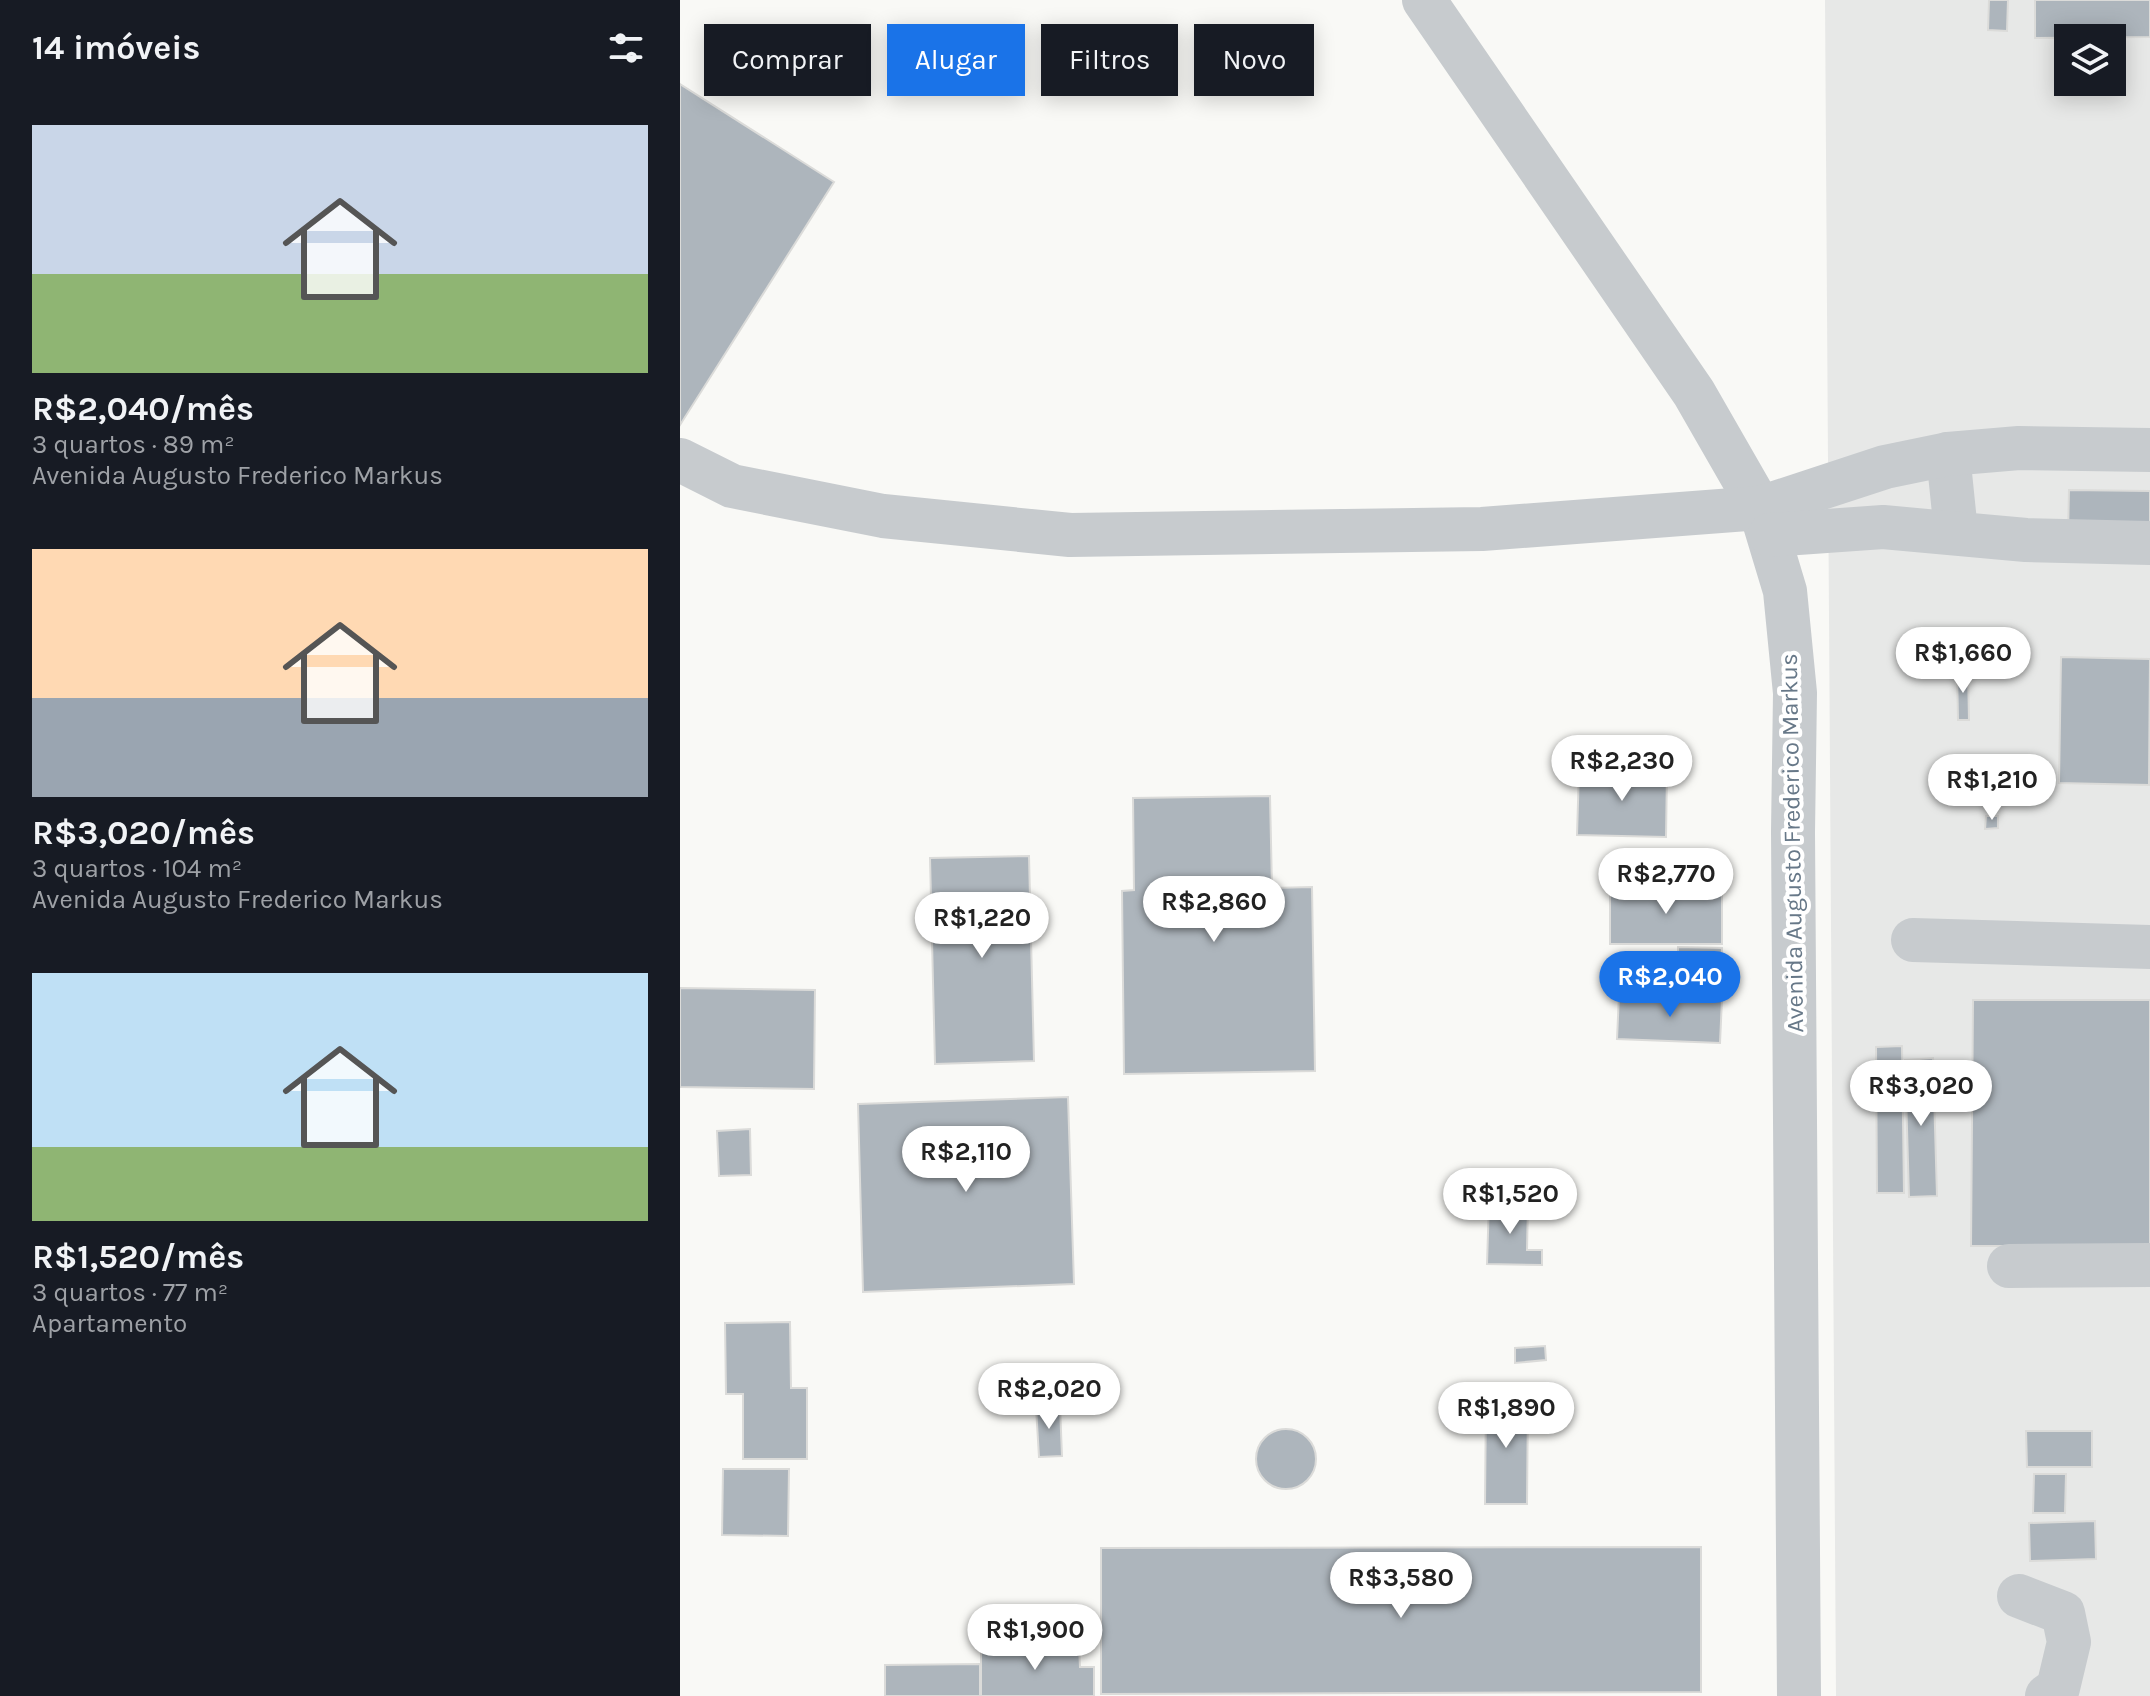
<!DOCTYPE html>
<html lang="pt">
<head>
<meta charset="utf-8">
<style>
  body { margin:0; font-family:Karla,sans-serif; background:#242831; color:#f1f3f6; height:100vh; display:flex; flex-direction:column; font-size:30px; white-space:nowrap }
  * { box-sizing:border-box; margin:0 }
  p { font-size:26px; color:#9ea1a6 }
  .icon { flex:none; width:44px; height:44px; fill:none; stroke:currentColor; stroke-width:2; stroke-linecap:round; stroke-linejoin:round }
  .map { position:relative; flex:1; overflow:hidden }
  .details { display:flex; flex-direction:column; background:#171b24; width:680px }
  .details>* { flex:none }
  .top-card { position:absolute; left:24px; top:24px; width:760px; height:72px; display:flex; gap:16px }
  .fabs { position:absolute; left:1374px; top:24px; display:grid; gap:16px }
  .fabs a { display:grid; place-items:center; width:72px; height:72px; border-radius:0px; background:#171b24; box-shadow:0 4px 20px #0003; font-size:40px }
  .price { position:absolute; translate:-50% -68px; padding:0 18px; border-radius:28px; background:#fff; color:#222; font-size:26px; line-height:52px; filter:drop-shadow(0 2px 4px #0008) }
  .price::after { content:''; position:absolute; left:50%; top:48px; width:24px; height:18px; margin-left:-12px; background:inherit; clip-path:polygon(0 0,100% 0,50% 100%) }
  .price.on { background:#1a73e8; color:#fff }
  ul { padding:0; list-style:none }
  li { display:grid; align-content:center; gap:16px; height:424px; padding:0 32px }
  li span { display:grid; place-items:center; height:248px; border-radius:0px; color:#555 }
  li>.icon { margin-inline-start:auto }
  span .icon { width:144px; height:144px; fill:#fffc; stroke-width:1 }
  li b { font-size:34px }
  h2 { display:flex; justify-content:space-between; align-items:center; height:96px; padding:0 32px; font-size:34px }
  .chip { padding:0 28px; border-radius:0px; background:#171b24; box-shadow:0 4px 20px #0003; font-size:28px; line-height:72px }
  .chip.on { background:#1a73e8; color:#fff }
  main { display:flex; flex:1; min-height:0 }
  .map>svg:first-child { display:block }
  .built { fill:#e7e8e7; fill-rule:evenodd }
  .building { fill:#adb5bc; stroke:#dbdbd9; stroke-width:2 }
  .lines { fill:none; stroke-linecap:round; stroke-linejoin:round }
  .minor { stroke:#c7cbce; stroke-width:44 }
  .labels { text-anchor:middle; stroke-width:8; stroke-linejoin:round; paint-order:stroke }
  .street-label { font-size:24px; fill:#677888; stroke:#fff }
</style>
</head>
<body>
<main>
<section class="details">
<h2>14 imóveis<svg class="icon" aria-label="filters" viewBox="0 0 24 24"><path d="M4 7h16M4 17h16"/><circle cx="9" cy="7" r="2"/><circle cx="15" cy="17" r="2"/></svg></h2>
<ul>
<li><span style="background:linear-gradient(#c9d6e8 60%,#8fb573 0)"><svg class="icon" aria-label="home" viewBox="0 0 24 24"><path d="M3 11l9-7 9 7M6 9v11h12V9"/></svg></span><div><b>R$2,040/mês</b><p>3 quartos · 89 m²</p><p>Avenida Augusto Frederico Markus</p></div></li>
<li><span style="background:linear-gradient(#ffd9b3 60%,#9aa5b1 0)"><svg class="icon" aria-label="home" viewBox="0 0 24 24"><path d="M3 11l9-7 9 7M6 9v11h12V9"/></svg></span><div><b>R$3,020/mês</b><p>3 quartos · 104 m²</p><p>Avenida Augusto Frederico Markus</p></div></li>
<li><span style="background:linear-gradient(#bfe0f5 70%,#8fb573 0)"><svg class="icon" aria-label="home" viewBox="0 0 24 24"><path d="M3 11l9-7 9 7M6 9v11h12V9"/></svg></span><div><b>R$1,520/mês</b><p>3 quartos · 77 m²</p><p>Apartamento</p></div></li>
</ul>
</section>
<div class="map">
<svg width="1470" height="1696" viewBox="0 0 1470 1696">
  <rect width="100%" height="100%" fill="#f9f9f6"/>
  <!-- built -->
  <path class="built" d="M1145,0H1470V1696H1156ZM1388,38H1432V82H1388Z"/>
  <!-- building -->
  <g class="building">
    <polygon points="1309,0 1328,0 1327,31 1308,30"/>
    <polygon points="1355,0 1470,0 1470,37 1355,38"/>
    <polygon points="0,84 154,182 0,425"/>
    <polygon points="1389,490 1470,491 1470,535 1388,533"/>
    <polygon points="1381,657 1470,659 1469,785 1379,783"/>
    <polygon points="1277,670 1288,670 1289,720 1278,720"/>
    <polygon points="899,770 987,771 986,837 897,835"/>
    <polygon points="590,796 592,888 632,887 635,1071 444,1074 442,891 454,890 453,798"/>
    <polygon points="1306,816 1318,816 1318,828 1305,829"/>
    <polygon points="349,856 354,1061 255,1064 250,858"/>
    <rect x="930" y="887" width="112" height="57"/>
    <polygon points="998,947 1042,948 1041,995 998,994"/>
    <polygon points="0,988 135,990 134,1089 0,1087"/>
    <polygon points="939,995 1042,999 1040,1043 937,1039"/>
    <polygon points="1293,1000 1470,1000 1470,1246 1291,1246"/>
    <polygon points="1222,1046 1224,1193 1197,1193 1196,1047"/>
    <polygon points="1253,1058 1257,1196 1229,1197 1225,1060"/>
    <polygon points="388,1097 394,1284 183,1292 178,1104"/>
    <polygon points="70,1129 71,1175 39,1176 37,1131"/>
    <polygon points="809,1202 848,1204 847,1250 862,1250 862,1265 807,1264"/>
    <polygon points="110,1322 111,1388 127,1388 127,1459 63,1459 63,1394 46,1394 45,1323"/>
    <polygon points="865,1346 866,1360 835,1363 835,1348"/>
    <polygon points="806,1397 848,1397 847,1504 805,1504"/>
    <polygon points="380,1406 382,1456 359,1457 356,1407"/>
    <circle cx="606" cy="1459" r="30"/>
    <polygon points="1346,1431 1412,1431 1412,1467 1347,1467"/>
    <polygon points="43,1469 109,1469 108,1536 42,1535"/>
    <polygon points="1354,1474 1386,1474 1385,1513 1353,1513"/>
    <polygon points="1415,1521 1416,1559 1350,1561 1349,1523"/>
    <polygon points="1021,1547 1021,1692 421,1694 421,1548"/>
    <polygon points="399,1646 400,1667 414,1667 414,1696 301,1696 301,1647"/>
    <polygon points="300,1664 300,1696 205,1696 205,1665"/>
  </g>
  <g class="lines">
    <!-- minor -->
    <g class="minor">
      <polyline points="744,0 1014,393 1080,508 1105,591 1115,693 1113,832 1119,1696"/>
      <polyline points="1268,454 1276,532"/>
      <polyline points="0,460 52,486 203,516 390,535 802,529 1080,508 1205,467 1268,454 1339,448 1470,450"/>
      <polyline points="1090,535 1203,527 1346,540 1470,543"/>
      <polyline points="1233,940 1470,947"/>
      <polyline points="1329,1266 1470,1265"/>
      <polyline points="1339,1596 1383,1613 1389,1642 1378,1688 1367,1696"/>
    </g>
  </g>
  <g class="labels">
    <!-- street labels -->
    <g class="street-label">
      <text transform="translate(1112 843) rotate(-91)" y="8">Avenida Augusto Frederico Markus</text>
    </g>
  </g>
</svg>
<div class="fabs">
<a><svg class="icon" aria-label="layers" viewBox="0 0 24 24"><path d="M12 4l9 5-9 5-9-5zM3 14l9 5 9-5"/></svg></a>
</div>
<b class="price" style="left:1283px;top:695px">R$1,660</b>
<b class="price" style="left:942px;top:803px">R$2,230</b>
<b class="price" style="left:1312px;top:822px">R$1,210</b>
<b class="price" style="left:986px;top:916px">R$2,770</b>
<b class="price" style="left:534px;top:944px">R$2,860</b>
<b class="price" style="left:302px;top:960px">R$1,220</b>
<b class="price on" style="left:990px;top:1019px">R$2,040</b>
<b class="price" style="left:1241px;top:1128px">R$3,020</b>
<b class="price" style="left:286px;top:1194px">R$2,110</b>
<b class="price" style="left:830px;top:1236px">R$1,520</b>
<b class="price" style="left:369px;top:1431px">R$2,020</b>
<b class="price" style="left:826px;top:1450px">R$1,890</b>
<b class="price" style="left:721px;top:1620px">R$3,580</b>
<b class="price" style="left:355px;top:1672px">R$1,900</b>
<div class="top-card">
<a class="chip">Comprar</a>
<a class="chip on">Alugar</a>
<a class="chip">Filtros</a>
<a class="chip">Novo</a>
</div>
</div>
</main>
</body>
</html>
